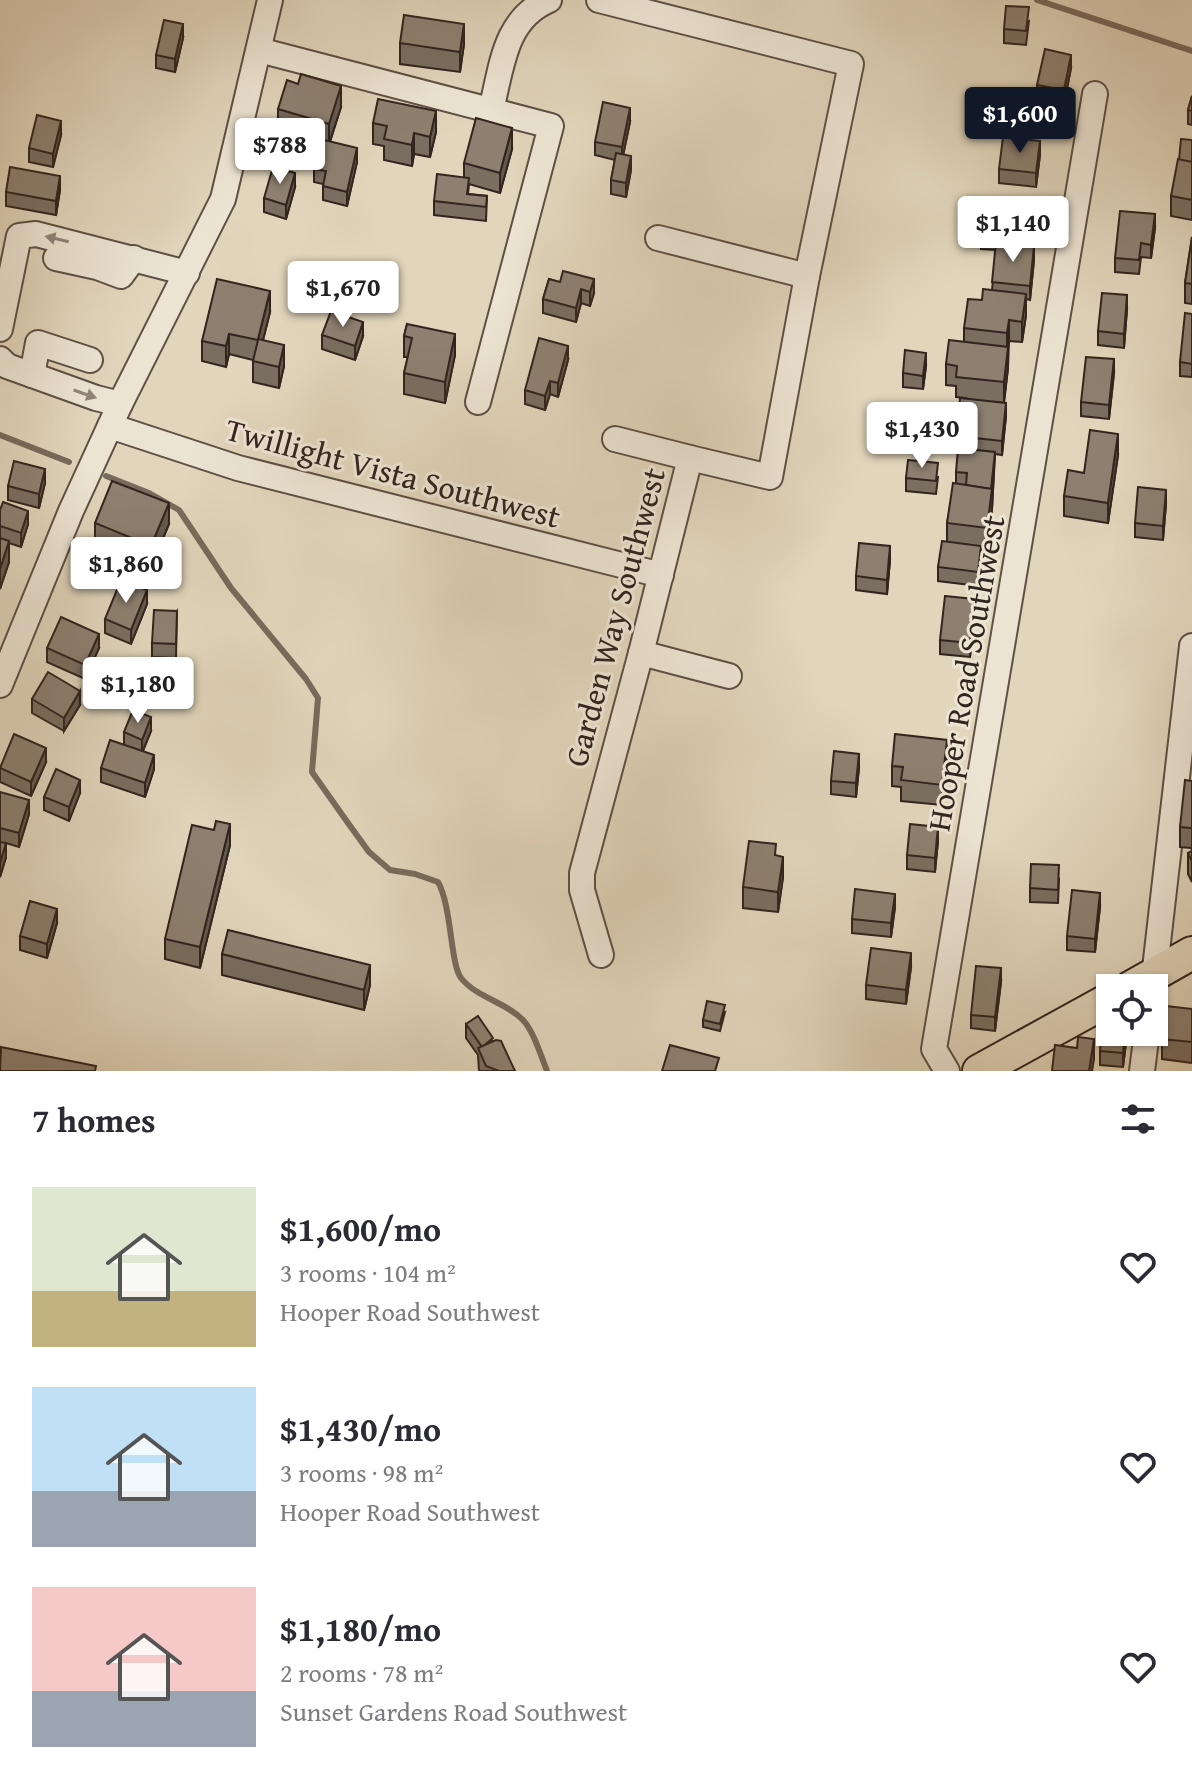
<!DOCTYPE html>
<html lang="en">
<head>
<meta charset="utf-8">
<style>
  body { margin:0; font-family:"Gentium Book Plus",serif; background:#f2f2f3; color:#2b2b33; height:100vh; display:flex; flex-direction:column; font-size:30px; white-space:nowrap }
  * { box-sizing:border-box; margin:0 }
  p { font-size:26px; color:#7c7c81 }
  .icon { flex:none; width:44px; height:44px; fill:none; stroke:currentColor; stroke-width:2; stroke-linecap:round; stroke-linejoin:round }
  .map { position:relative; height:1071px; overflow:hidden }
  .drawer { display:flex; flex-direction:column; background:#fff; flex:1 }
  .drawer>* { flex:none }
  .buttons { position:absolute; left:1096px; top:974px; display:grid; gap:16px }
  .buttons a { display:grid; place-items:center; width:72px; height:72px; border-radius:0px; background:#fff; box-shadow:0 2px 6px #0004; font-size:40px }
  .price { position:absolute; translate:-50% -68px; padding:0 18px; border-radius:8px; background:#fff; color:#222; font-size:26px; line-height:52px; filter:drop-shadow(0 2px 4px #0008) }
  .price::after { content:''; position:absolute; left:50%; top:48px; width:24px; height:18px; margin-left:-12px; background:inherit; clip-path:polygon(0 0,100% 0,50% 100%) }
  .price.active { background:#111827; color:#fff }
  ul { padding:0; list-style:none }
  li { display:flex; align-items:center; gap:24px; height:200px; padding:0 32px }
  li span { display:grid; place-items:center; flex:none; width:224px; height:160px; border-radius:0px; color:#555 }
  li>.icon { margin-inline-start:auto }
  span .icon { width:96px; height:96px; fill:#fffc; stroke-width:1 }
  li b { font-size:34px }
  h2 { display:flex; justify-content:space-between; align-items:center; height:96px; padding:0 32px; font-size:34px }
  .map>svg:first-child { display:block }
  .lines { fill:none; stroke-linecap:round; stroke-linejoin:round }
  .stream { stroke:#786a5c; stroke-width:6 }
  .minor-casing { stroke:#5e5045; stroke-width:28 }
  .major-casing { stroke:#32241e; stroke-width:36 }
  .minor { stroke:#ece4d3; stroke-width:24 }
  .major { stroke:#e1d5bb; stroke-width:32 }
  .wall { fill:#796e60; stroke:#32241e; stroke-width:2 }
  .shaded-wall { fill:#635a4e; stroke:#32241e; stroke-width:2 }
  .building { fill:#8d8070; stroke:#32241e; stroke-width:2 }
  .oneway { fill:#8f8478 }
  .labels { text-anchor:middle; stroke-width:6; stroke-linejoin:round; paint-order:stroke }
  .street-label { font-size:32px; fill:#32241e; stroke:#ece4d3 }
</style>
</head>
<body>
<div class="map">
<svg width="1192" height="1071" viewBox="0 0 1192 1071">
  <rect width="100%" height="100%" fill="#e1d5bb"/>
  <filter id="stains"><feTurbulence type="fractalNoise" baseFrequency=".0025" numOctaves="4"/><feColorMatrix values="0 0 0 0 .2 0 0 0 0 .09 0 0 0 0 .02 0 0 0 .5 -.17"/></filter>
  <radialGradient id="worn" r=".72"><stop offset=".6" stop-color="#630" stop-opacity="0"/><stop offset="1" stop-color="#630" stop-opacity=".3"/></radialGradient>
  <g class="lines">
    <!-- stream -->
    <g class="stream">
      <polyline points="1037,0 1192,51"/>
      <polyline points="0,435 69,462"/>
      <path d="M106,476L149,493L179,510L231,588L306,679L318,698L312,772L348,823L369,852L390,870L415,874L438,882C452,907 450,963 461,978C477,998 506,1002 523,1020C534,1032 541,1056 547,1071"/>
    </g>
    <defs>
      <g id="minor">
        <polyline points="599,0 851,64 807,276 770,477 690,458 641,653 582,873 582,890 601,955"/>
        <polyline points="259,50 551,126 478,402"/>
        <path d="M491,110C502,67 504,19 549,0"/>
        <polyline points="658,238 807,276"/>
        <polyline points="56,258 97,267 121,276 134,258"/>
        <polyline points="0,329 19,236 36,234 187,273"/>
        <polyline points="0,359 7,366 96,398 120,404"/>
        <polyline points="32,375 38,343 90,360"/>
        <polyline points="110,426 238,468 661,575"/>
        <polyline points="615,439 690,458"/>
        <polyline points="641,653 729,676"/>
        <polyline points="0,685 71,511 120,404 223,199 270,0"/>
        <polyline points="1153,986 1192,646"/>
        <polyline points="947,1071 934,1049 1095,94"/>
        <polyline points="1142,1071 1147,1032"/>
      </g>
      <g id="major">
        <polyline points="1130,988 1192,953"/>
        <polyline points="979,1071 1110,999"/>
      </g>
    </defs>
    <!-- minor casing -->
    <use href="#minor" class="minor-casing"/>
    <!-- major casing -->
    <use href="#major" class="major-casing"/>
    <!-- minor -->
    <use href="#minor" class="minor"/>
    <!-- major -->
    <use href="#major" class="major"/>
  </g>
  <!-- wall -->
  <g class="wall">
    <polygon points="1029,21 1026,45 1004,43 1004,29"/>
    <polygon points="183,38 175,72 156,68 156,55"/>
    <polygon points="400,43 464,44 460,72 400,64"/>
    <polygon points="1071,68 1064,104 1037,98 1037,85"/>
    <polygon points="1192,96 1192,125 1188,124 1188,110"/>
    <polygon points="341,107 330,142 357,162 347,206 323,200 323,184 314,182 314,169 320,142 278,129 278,109"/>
    <polygon points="630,122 623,155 631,170 626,197 611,194 611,180 615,160 595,155 595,142"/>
    <polygon points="373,123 436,132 430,157 414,154 412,166 384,160 384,146 373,144"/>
    <polygon points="61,135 53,167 29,162 29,148"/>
    <polygon points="1192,140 1192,220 1171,216 1171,196"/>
    <polygon points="512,149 500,193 469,184 468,194 487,196 486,221 434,215 434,201 464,177 464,163"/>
    <polygon points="1040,155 1036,187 999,183 999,169"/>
    <polygon points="295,187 286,219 264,212 264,198"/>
    <polygon points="60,190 56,215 6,206 6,192"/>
    <polygon points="1155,228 1151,258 1141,257 1139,274 1115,272 1115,258"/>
    <polygon points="1034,230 1032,246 1034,260 1030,300 1026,299 1026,315 1022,342 1009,341 1008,368 1004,402 1006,416 1002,455 995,454 992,509 987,549 981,548 981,560 978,586 938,581 938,567 947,542 947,523 956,483 956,472 975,449 975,439 958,437 958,423 966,398 956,397 956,386 946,385 946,364 964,342 964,328 992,290 996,250 981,249 981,235"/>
    <polygon points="1192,237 1192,304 1185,303 1185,283"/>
    <polygon points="549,279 594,293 590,306 581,303 576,322 543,313 543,299"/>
    <polygon points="1127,309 1124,348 1098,345 1098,331"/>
    <polygon points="270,312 263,340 284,366 279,388 253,382 253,360 229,354 226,367 202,361 202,341"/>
    <polygon points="1192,314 1192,377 1180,376 1180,362"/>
    <polygon points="407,324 455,355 445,403 404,394 404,373 408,357 404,357 404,336"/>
    <polygon points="322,335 363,336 355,360 322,349"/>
    <polygon points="568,360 558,397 550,394 545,410 525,404 525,390"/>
    <polygon points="926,366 923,389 903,387 903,373"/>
    <polygon points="1114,373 1109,419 1081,416 1081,402"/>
    <polygon points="1118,455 1108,523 1064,516 1064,496 1084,473"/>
    <polygon points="938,477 936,494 906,491 906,478"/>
    <polygon points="45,483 39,508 8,500 8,486"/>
    <polygon points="1166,504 1163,540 1135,537 1135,523"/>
    <polygon points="0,510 28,524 21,547 9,543 9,562 0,589"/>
    <polygon points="95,523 169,524 151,567 95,544"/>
    <polygon points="890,560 887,594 856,590 856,576"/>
    <polygon points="147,604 131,644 105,633 105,619"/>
    <polygon points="177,611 176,658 152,657 152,643"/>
    <polygon points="974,613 970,657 940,654 940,640"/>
    <polygon points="47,648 99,648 85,679 47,662"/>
    <polygon points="32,699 80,705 64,731 32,713"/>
    <polygon points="151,731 143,751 154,769 145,797 101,782 101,768 124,745 124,732"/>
    <polygon points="947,760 942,805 901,801 901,787 892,786 892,766"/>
    <polygon points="46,762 31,796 0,782 0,766"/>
    <polygon points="859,768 856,797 831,794 831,781"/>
    <polygon points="1192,781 1192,850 1191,848 1180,847 1180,827"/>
    <polygon points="0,792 29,814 19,847 6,843 6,857 0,877"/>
    <polygon points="80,793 69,821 44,810 44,797"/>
    <polygon points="214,830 230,845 200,968 165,959 165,939"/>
    <polygon points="938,841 935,872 907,869 907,855"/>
    <polygon points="1192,851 1192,882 1188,874 1188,853"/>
    <polygon points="776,856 783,877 778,912 743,908 743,887"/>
    <polygon points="1059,879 1058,903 1030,902 1030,888"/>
    <polygon points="895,907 891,937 852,933 852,919"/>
    <polygon points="1100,907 1095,952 1067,950 1067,936"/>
    <polygon points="57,923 47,958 20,950 20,936"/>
    <polygon points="222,954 370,985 364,1010 222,975"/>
    <polygon points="911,967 906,1004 866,999 866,985"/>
    <polygon points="1001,982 995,1031 971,1028 971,1015"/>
    <polygon points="1192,1009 1192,1063 1162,1059 1162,1039"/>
    <polygon points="725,1012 720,1031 703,1027 703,1020"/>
    <polygon points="466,1024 493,1041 515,1071 479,1071 478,1055 466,1038"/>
    <polygon points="1126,1043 1123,1067 1100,1065 1100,1051"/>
  </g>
  <!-- shaded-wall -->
  <g class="shaded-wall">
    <polygon points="183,24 183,38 175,72 175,59"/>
    <polygon points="464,24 464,44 460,72 460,52"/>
    <polygon points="1071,55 1071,68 1064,104 1064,90"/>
    <polygon points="341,86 341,107 329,144 329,124"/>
    <polygon points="630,108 630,122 622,161 622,147"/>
    <polygon points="436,111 436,132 430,157 430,137"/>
    <polygon points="61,121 61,135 53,167 53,154"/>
    <polygon points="512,128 512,149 500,193 500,173"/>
    <polygon points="414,133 414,154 412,166 412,145"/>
    <polygon points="1040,141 1040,155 1036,187 1036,173"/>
    <polygon points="357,148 357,162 347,206 347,192"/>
    <polygon points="631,156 631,170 626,197 626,183"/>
    <polygon points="295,173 295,187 286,219 286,205"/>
    <polygon points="60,176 60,190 56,215 56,201"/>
    <polygon points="1155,214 1155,228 1151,258 1151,245"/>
    <polygon points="1034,246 1034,260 1030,300 1030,286"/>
    <polygon points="594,279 594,293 590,306 590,292"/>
    <polygon points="581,289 581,303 576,322 576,308"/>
    <polygon points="270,291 270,312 258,360 258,339"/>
    <polygon points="1026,294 1026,315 1022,342 1022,322"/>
    <polygon points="1127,295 1127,309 1124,348 1124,334"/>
    <polygon points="1009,320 1009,341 1007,354 1007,333"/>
    <polygon points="363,322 363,336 355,360 355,346"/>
    <polygon points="229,334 229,354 226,367 226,346"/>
    <polygon points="455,334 455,355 445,403 445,382"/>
    <polygon points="284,345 284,366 279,388 279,367"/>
    <polygon points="568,346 568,360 558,397 558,383"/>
    <polygon points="1008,347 1008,368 1004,403 1004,382"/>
    <polygon points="926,353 926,366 923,389 923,376"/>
    <polygon points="1114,359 1114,373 1109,419 1109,405"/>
    <polygon points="550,381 550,394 545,410 545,396"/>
    <polygon points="1006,403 1006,416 1002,455 1002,441"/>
    <polygon points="1118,434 1118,455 1108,523 1108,503"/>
    <polygon points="995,452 992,509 987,549 987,528"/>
    <polygon points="45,469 45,483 39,508 39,494"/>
    <polygon points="1166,490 1166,504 1163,540 1163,526"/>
    <polygon points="169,503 169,524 151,567 151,546"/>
    <polygon points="28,511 28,524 21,547 21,533"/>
    <polygon points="9,541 9,562 0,589 0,569"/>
    <polygon points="890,546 890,560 887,594 887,580"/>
    <polygon points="981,546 981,560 978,586 978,572"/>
    <polygon points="147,590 147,604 131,644 131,630"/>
    <polygon points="974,599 974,613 970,657 970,643"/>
    <polygon points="99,634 99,648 85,679 85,665"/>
    <polygon points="80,691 80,705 64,731 64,718"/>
    <polygon points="151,717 151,731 142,753 142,740"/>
    <polygon points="947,740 947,760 942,805 942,785"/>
    <polygon points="46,748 46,762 31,796 31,782"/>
    <polygon points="859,754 859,768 856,797 856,783"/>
    <polygon points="154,755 154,769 145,797 145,783"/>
    <polygon points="80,780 80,793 69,821 69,807"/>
    <polygon points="29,800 29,814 19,847 19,833"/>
    <polygon points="230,824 230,845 200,968 200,947"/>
    <polygon points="938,827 938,841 935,872 935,858"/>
    <polygon points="6,843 6,857 0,877 0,863"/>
    <polygon points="783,857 783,877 778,912 778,892"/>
    <polygon points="1100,893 1100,907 1095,952 1095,939"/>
    <polygon points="895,894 895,907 891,937 891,923"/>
    <polygon points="57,909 57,923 47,958 47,944"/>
    <polygon points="911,953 911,967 906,1004 906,990"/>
    <polygon points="370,965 370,985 364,1010 364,990"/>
    <polygon points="1001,968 1001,982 995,1031 995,1017"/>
    <polygon points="1126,1032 1126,1043 1123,1067 1123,1053"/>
    <polygon points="1094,1039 1094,1059 1092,1071 1089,1071"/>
  </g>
  <!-- building -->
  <g class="building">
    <polygon points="1006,6 1029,7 1026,31 1004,29"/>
    <polygon points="404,15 464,24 460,52 400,43"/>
    <polygon points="164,20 183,24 175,59 156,55"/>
    <polygon points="1045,49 1071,55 1064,90 1037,85"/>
    <polygon points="301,74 341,86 329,124 278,109 287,80 298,84"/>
    <polygon points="1192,96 1192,111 1188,110"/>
    <polygon points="378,99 436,111 430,137 414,133 412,145 384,139 387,126 373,123"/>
    <polygon points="603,102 630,108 622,147 595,142"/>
    <polygon points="37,115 61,121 53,154 29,148"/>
    <polygon points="476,118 512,128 500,173 464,163"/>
    <polygon points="1003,137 1040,141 1036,173 999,169"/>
    <polygon points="320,139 357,148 347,192 323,186 326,171 314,169"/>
    <polygon points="1181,139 1192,140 1192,162 1179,160"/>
    <polygon points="616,153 631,156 626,183 611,180"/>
    <polygon points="1178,159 1192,162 1192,200 1171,196"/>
    <polygon points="10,167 60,176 56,201 6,192"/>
    <polygon points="273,167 295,173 286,205 264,198"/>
    <polygon points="437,174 469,178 467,194 487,196 486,207 434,201"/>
    <polygon points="984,211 1034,216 1031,240 981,235"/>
    <polygon points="1120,211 1155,214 1151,245 1141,243 1139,260 1115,258"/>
    <polygon points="1192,237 1192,284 1185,283"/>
    <polygon points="996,242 1034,246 1030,286 992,282"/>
    <polygon points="563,271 594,279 590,292 581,289 576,308 543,299 549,279 560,282"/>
    <polygon points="217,279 270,291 258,339 284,345 279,367 253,361 258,340 229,334 226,346 202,341"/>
    <polygon points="983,289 1026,294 1022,322 1009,320 1007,333 964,328 968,299 982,300"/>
    <polygon points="1102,293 1127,295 1124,334 1098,331"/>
    <polygon points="331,311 363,322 355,346 322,335"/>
    <polygon points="1185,313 1192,314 1192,364 1180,362"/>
    <polygon points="407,324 455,334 445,382 404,373 412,338 404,336"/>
    <polygon points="539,338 568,346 558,383 550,381 545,396 525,390"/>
    <polygon points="949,340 1008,347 1004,382 956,377 957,366 946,364"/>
    <polygon points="905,350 926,353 923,376 903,373"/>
    <polygon points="1086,357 1114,359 1109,405 1081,402"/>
    <polygon points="960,398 1006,403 1002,441 975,438 976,425 958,423"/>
    <polygon points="1090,430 1118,434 1108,503 1064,496 1068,470 1084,473"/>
    <polygon points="958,448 995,452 991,489 966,485 967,473 956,472"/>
    <polygon points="908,460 938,463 936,481 906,478"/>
    <polygon points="14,461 45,469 39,494 8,486"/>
    <polygon points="112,481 169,503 151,546 95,523"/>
    <polygon points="953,483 992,489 987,528 947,523"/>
    <polygon points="1138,487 1166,490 1163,526 1135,523"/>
    <polygon points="3,502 28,511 21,533 0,526 0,510"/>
    <polygon points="0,538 9,541 0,569"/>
    <polygon points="942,541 981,546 978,572 938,567"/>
    <polygon points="859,543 890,546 887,580 856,576"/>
    <polygon points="121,580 147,590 131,630 105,619"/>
    <polygon points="945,596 974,599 970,643 940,640"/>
    <polygon points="154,610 177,611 176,644 152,643"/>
    <polygon points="61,617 99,634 85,665 47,648"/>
    <polygon points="48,672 80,691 64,718 32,699"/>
    <polygon points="133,710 151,717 142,740 124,732"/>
    <polygon points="14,734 46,748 31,782 0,768"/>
    <polygon points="895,734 947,740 942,785 901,780 903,767 892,766"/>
    <polygon points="110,740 154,755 145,783 101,768"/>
    <polygon points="834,751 859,754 856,783 831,781"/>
    <polygon points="56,769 80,780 69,807 44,797"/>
    <polygon points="1185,780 1192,781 1192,829 1191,828 1180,827"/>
    <polygon points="0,792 29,800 19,833 0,828"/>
    <polygon points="216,821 230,824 200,947 165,939 192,825 214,830"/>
    <polygon points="910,824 938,827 935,858 907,855"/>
    <polygon points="749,841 776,844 775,855 783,857 778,892 743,887"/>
    <polygon points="0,842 6,843 0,863"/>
    <polygon points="1192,851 1192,861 1188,853"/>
    <polygon points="1031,864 1059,865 1058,890 1030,888"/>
    <polygon points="855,889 895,894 891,923 852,919"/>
    <polygon points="1072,890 1100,893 1095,939 1067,936"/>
    <polygon points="30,901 57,909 47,944 20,936"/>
    <polygon points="228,930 370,965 364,990 222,954"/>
    <polygon points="871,948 911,953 906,990 866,985"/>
    <polygon points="976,966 1001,968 995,1017 971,1015"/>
    <polygon points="707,1001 725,1005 720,1024 703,1020"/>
    <polygon points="1166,1006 1192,1009 1192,1042 1162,1039"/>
    <polygon points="478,1016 493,1038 482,1047 466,1024"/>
    <polygon points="1102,1027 1110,1027 1110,1032 1125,1032 1123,1053 1100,1051"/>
    <polygon points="1078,1037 1094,1039 1089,1071 1052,1071 1055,1045 1077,1048"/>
    <polygon points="496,1040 501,1041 515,1071 499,1071 486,1066 478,1048"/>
    <polygon points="670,1045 719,1058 715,1071 662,1071"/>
    <polygon points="1,1047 96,1066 95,1071 0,1071"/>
  </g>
  <!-- one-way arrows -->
  <defs><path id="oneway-solid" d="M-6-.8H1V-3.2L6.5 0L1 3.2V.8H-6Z" transform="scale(2)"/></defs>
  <g class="oneway">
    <use href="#oneway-solid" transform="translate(57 239) rotate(-167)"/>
    <use href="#oneway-solid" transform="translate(85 394) rotate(19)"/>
  </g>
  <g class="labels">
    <!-- street labels -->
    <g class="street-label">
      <text transform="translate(393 473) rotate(15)" y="11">Twillight Vista Southwest</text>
      <text transform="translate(615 617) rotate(-75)" y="11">Garden Way Southwest</text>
      <text transform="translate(966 673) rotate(-80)" y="11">Hooper Road Southwest</text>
    </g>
  </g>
  <rect width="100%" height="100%" filter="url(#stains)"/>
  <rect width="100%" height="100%" fill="url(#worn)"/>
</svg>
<div class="buttons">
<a><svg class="icon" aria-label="locate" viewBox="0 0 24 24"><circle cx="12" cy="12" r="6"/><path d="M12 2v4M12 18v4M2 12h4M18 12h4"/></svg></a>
</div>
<b class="price active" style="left:1020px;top:155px">$1,600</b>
<b class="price" style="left:280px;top:186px">$788</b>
<b class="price" style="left:1013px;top:264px">$1,140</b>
<b class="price" style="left:343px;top:329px">$1,670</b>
<b class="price" style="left:922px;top:470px">$1,430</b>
<b class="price" style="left:126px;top:605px">$1,860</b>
<b class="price" style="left:138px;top:725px">$1,180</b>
</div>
<section class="drawer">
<h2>7 homes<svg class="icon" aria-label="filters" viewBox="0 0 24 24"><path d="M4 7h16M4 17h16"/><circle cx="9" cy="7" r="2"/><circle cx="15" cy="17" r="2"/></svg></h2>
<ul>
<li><span style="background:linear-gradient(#dfe7d0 65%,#c2b280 0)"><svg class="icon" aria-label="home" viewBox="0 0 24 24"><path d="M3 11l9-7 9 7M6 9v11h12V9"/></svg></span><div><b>$1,600/mo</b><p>3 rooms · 104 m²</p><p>Hooper Road Southwest</p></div><svg class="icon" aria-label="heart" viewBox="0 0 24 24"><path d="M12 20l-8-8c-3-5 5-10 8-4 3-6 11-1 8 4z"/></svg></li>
<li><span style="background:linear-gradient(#bfe0f5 65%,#9aa5b1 0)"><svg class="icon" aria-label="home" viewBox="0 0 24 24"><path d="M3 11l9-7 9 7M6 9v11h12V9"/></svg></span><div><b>$1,430/mo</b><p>3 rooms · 98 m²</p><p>Hooper Road Southwest</p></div><svg class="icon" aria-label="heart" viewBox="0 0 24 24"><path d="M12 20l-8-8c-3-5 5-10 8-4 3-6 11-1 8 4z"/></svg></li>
<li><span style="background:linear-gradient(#f6c9c9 65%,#9aa5b1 0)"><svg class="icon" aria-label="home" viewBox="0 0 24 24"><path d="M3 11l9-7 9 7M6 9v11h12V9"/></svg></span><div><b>$1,180/mo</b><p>2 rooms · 78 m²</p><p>Sunset Gardens Road Southwest</p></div><svg class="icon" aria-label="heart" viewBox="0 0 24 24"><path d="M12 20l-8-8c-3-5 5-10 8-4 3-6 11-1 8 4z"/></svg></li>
</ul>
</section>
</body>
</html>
